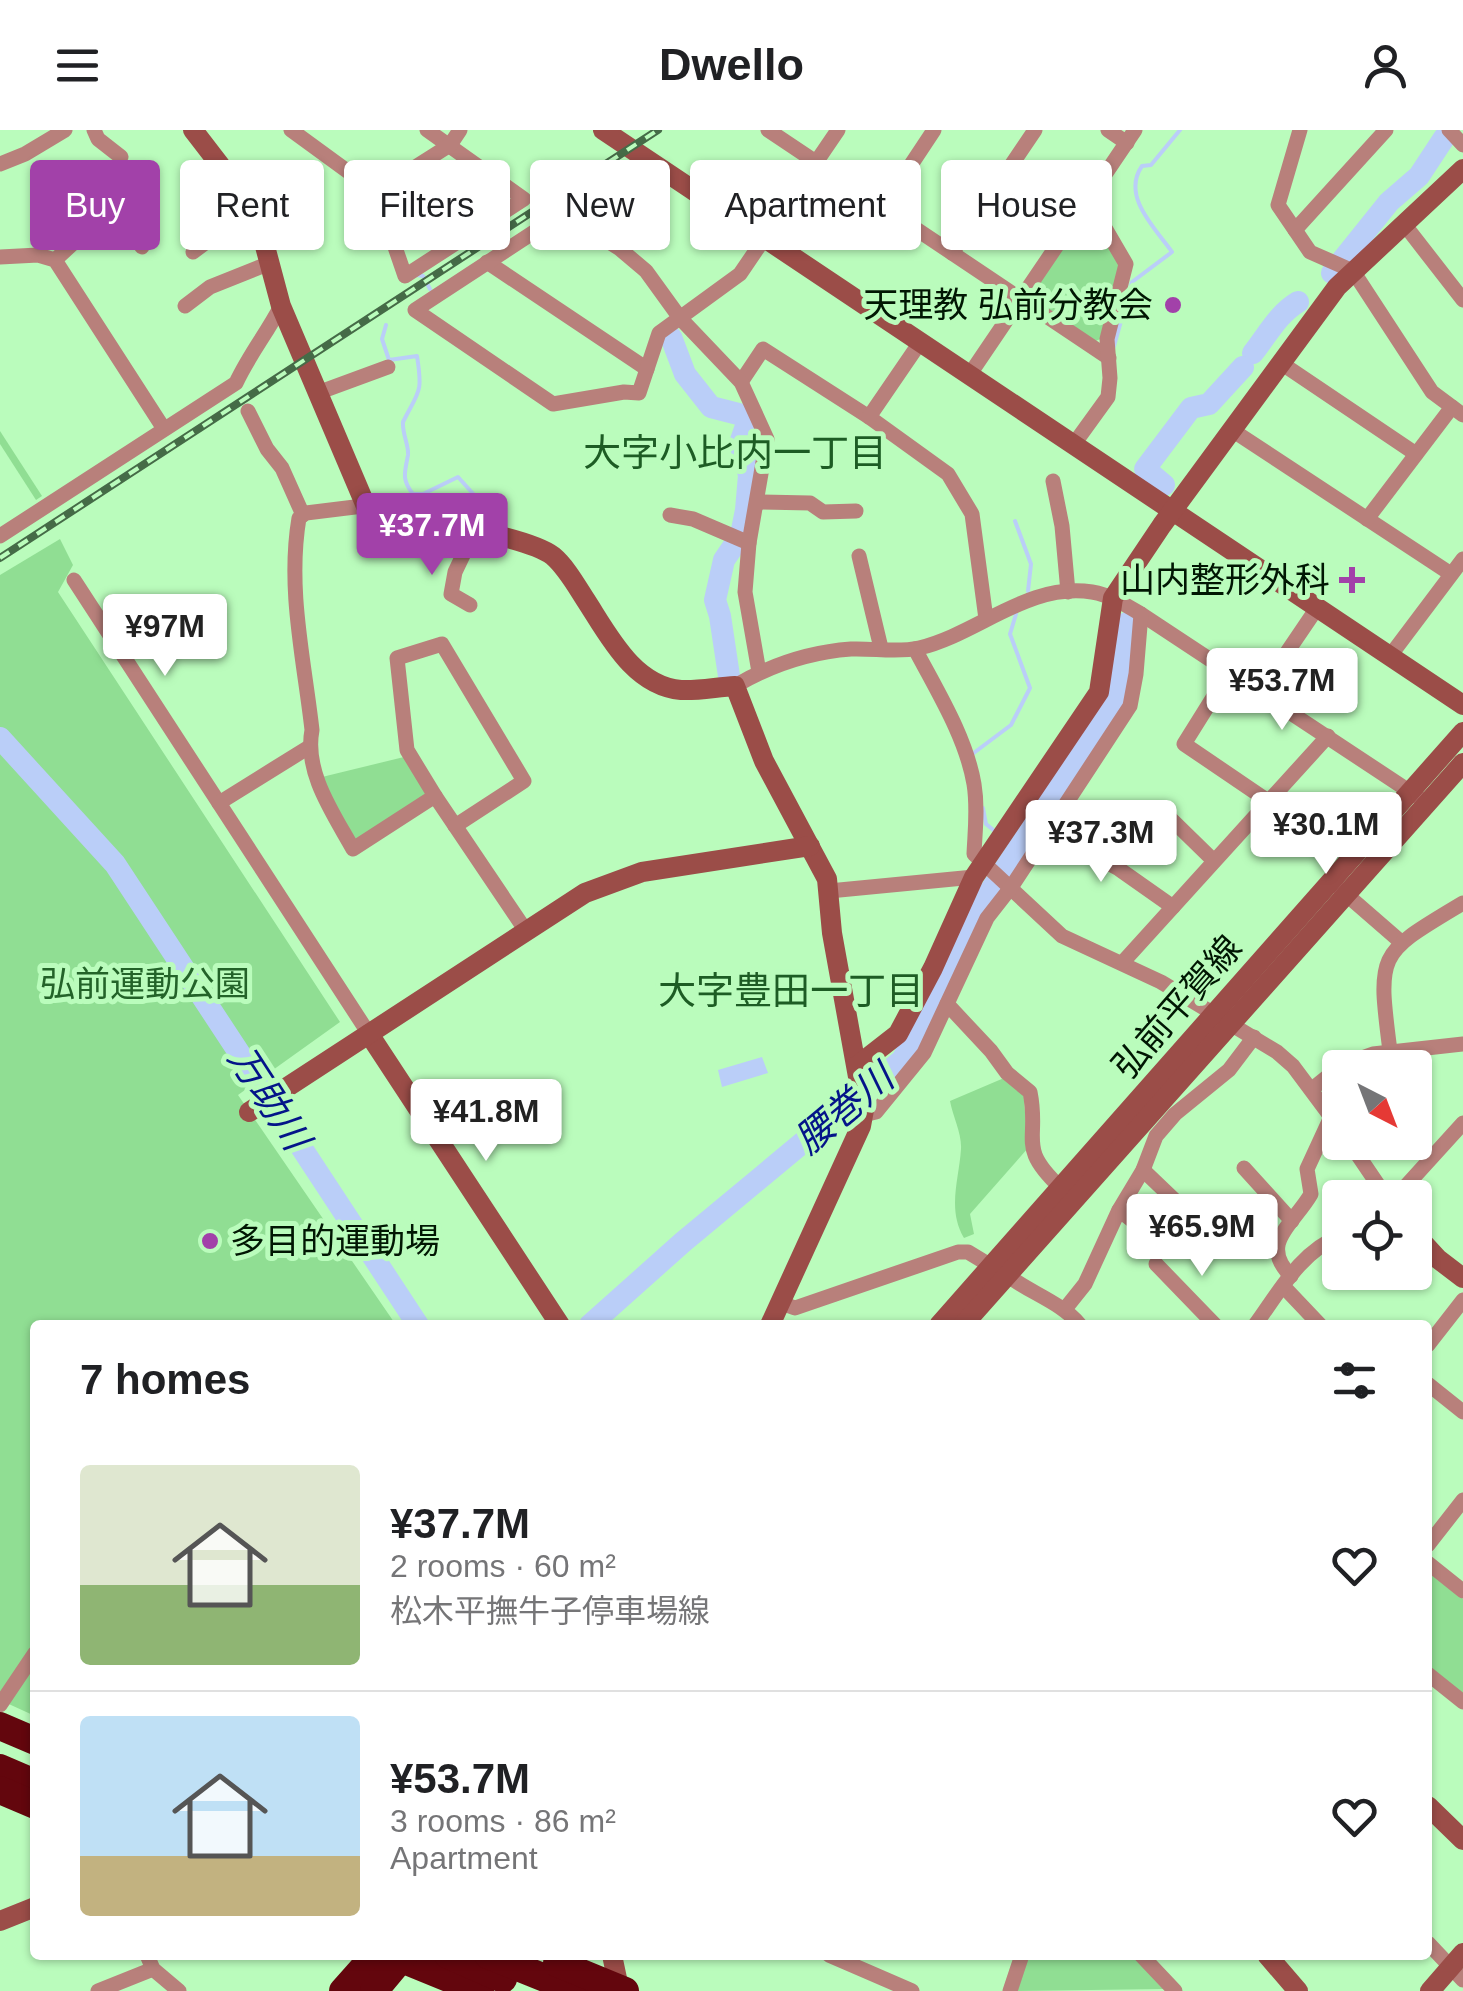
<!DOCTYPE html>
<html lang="en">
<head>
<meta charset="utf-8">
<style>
  body { margin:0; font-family:Arial,"Noto Sans JP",sans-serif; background:#f2f2f2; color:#202124; height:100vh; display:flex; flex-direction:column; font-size:38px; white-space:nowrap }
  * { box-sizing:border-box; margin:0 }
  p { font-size:32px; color:#757577 }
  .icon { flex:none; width:55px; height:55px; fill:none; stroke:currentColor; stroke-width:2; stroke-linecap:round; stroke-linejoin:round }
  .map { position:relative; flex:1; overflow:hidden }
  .panel { position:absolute; left:30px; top:1190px; width:1402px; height:640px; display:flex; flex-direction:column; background:#fff; border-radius:10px; box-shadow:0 2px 8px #0004 }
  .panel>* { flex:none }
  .banner { position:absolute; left:30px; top:30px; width:1405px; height:90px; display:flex; gap:20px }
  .needle { width:65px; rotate:138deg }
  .controls { position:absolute; left:1322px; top:920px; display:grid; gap:20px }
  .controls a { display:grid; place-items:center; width:110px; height:110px; border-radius:10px; background:#fff; box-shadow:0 2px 8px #0004; font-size:50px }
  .price { position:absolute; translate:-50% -85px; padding:0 22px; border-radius:10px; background:#fff; color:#222; font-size:32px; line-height:65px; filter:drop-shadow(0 2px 5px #0008) }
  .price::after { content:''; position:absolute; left:50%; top:60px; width:30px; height:22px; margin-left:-15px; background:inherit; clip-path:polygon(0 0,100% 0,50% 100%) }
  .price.current { background:#a241a9; color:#fff }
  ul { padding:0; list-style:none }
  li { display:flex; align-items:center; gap:30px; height:250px; padding:0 50px }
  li+li { border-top:2px solid #e0e0e0 }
  li span { display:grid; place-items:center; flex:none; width:280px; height:200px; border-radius:10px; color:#555 }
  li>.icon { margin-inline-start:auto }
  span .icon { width:120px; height:120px; fill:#fffc; stroke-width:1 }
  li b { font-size:42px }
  h2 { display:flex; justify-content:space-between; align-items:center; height:120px; padding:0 50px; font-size:42px }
  .chip { padding:0 35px; border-radius:10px; background:#fff; box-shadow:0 2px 8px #0004; font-size:35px; line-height:90px }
  .chip.current { background:#a241a9; color:#fff }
  header { display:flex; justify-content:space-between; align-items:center; height:130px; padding:0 50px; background:#fff; font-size:45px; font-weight:700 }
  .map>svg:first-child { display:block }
  .green { fill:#90de93 }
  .water { fill:#bacef8 }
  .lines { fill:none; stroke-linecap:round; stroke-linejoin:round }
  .stream { stroke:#bacef8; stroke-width:4 }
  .river { stroke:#bacef8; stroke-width:22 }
  .street { stroke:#b8807b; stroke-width:15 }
  .secondary { stroke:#9b4d48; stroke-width:20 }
  .highway { stroke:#63060d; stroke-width:28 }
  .rail-casing { stroke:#456b47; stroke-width:8 }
  .rail { stroke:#bafcbc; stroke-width:4; stroke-dasharray:11; stroke-linecap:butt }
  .poi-dot { fill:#a241a9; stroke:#bafcbc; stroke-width:4 }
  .labels { text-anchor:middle; stroke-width:10; stroke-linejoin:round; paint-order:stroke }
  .poi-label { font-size:35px; fill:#011703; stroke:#bafcbc; text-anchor:end }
  .park-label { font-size:35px; fill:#236329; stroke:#bafcbc }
  .street-label { font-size:35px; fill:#011703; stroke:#bafcbc }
  .neighbourhood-label { font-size:38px; fill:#1d5c24; stroke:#bafcbc }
  .water-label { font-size:38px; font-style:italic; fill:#041489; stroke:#bafcbc }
</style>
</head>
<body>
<header><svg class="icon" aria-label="menu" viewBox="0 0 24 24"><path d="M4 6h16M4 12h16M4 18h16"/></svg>Dwello<svg class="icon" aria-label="person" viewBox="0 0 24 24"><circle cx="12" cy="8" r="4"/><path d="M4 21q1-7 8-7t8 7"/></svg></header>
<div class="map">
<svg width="1463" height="1861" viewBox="0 0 1463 1861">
  <rect width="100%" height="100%" fill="#bafcbc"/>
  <!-- green -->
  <g class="green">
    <polygon points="1083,85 1091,86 1122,136 1103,208 1093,212 1031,170 1030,165"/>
    <polygon points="0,301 42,366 36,370 0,314"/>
    <polygon points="60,409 73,435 58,462 340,892 238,965 396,1195 35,1195 35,1586 0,1570 0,445"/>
    <polygon points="404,627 429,666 354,714 322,647"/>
    <path d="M1004,948L1023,959L1028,1018L970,1084L974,1104L964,1108C947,1079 959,1050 961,1019C962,1004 953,987 950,971Z"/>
    <polygon points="1428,1441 1463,1469 1463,1565 1428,1538"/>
    <polygon points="1029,1825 1132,1825 1164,1859 1017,1861"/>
  </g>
  <!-- water -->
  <polygon class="water" points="762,927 768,943 722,957 718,940"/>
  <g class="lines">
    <!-- stream -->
    <g class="stream">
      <polyline points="417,145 423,146 430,159"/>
      <path d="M386,195L382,209L389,230L417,226C423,264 419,260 403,292C402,304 409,315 408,325C405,342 401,349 413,364H423L458,347L477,368L481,384"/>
      <path d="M1114,216L1132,152L1172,122C1155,98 1121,66 1142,36L1151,35L1180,0"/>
      <polyline points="1015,391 1031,434 1028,461"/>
      <polyline points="971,625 1011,595 1030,558 1010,504 1016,484"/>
      <polyline points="983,678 986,694 997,703"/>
      <polyline points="1008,712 1018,720"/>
    </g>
    <!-- river -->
    <g class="river">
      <polyline points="1332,143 1389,72 1419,46 1444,8"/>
      <polyline points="671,207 685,244 711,277 746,286 748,290 740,313 749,345 746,380 741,405 724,430 715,470 720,486 729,546"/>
      <path d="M1253,223C1268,204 1278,184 1298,172"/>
      <polyline points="1164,355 1145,339 1191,278 1209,274 1243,237"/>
      <polyline points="0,608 115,734 418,1195"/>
      <polyline points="590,1195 683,1112 902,930 932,878 973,787 1118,568 1127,493"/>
    </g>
    <!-- street -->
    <g class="street">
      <polyline points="94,0 98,9 121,27"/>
      <polyline points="291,0 376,62 405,146 524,69 427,0"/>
      <polyline points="768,0 1109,228"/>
      <polyline points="1108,0 1127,13"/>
      <polyline points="1300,0 1278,75 1310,122 1353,141 1432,262 1463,285"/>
      <polyline points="1449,0 1463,15"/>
      <polyline points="0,34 25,24 65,0"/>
      <polyline points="376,62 450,15 460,0"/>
      <path d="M83,74C112,82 125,92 142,117"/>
      <polyline points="883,77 934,0"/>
      <polyline points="249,80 300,58"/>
      <polyline points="1404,94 1463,170"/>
      <polyline points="1295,100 1386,0"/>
      <polyline points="193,122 209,110 208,103 247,76"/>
      <polyline points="952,123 1035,0"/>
      <polyline points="0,127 38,125 55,130 164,299"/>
      <polyline points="55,130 108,81"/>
      <polyline points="487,132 647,239"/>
      <polyline points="185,176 210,157 270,133"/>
      <polyline points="1281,233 1416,324"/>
      <polyline points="970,244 1135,0"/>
      <polyline points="741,252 763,219 869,287 948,344 972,384 986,489"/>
      <polyline points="320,262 388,237"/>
      <polyline points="248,281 267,319 282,338 303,385"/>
      <polyline points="869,287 921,211"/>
      <polyline points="1232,300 1451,444"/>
      <polyline points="1074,314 1108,267 1110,248 1107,209 1126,134 1098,86 1086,73"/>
      <polyline points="1053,351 1062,396 1068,462"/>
      <polyline points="757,372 810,373 823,382 856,381"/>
      <path d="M363,376L306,383L299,388C287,459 304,529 312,600C304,642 333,683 353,719L435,666L526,801"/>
      <polyline points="670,385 693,389 749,413"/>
      <polyline points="1367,389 1452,277"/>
      <path d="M0,406L236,253C249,225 267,203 281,176"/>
      <polyline points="859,426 881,518"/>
      <polyline points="74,450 369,904"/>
      <polyline points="470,475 451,464 455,442 474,402"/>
      <path d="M915,519C937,561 966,607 974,654C978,678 975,701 974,724L1062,806L1161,852L1277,922L1293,936L1340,999"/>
      <polyline points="1390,526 1463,429"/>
      <polyline points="759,542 745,462 749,413 767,309 741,252 680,188 646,141 620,119 563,83 415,180 553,274 624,262 639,263 659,203 740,144 838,0"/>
      <polyline points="1229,542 1184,614 1268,671"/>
      <path d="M735,556C769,536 810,522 851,519C874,518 897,523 919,518C978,504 1028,452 1092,462C1110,465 1126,475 1141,484L1418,667"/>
      <polyline points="1260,562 1317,478"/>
      <polyline points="435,666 407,620 397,528 442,514 524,651 455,696"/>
      <polyline points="219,673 309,617"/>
      <polyline points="1170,688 1214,731"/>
      <polyline points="1048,701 1119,739 1173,777"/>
      <polyline points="1340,759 1401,812"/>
      <polyline points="829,761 974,747"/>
      <polyline points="1123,832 1328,606"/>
      <path d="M947,874L991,921L1007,943L1030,962C1040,1011 1016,1016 1061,1058"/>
      <path d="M1390,921C1377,821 1378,824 1463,773"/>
      <polyline points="1312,959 1342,935 1373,924 1463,914"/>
      <polyline points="863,985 876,982 924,923 987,788 1012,756 1130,576 1136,544 1141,484"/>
      <polyline points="1349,1012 1387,1068"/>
      <polyline points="1244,1038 1292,1091"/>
      <polyline points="1143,1040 1188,1083"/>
      <polyline points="1395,1068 1463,993"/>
      <polyline points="1119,1080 1165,1116"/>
      <polyline points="1211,1094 1230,1111 1256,1108 1276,1121"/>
      <polyline points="1156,1134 1215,1195"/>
      <path d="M1007,1145C1030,1163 1061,1172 1080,1195"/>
      <path d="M1291,1146C1258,1113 1294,1094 1311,1064L1307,1039L1331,987"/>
      <polyline points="1283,1156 1320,1195"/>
      <polyline points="781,1173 795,1178 958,1122 968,1122 991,1136"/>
      <polyline points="1065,1179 1085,1154 1119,1080 1143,1040 1156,1006 1175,984 1229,940 1254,907"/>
      <path d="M1255,1195C1279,1162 1301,1121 1340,1106"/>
      <polyline points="1428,1215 1463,1170"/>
      <polyline points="1428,1254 1463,1282"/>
      <polyline points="1428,1415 1463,1370"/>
      <polyline points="1428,1433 1463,1461"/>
      <polyline points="1428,1544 1463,1572"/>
      <polyline points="0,1575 35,1523"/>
      <polyline points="1428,1813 1463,1850"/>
      <polyline points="147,1825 153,1839 179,1861"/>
      <polyline points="829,1825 912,1861"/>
      <polyline points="1141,1825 1175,1861"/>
      <polyline points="98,1861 153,1839"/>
      <polyline points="1010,1861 1022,1825"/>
    </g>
    <!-- secondary -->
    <g class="secondary">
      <path d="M193,0L230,48L262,105L281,176L368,381C408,389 524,404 553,426C566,437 576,455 585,469C608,504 633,556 681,560C698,561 717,557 735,556L764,631L827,749L832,803L864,980L861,996L770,1195"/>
      <polyline points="603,0 1463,575"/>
      <polyline points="369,904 560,1195"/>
      <polyline points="857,936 898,904 933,838 974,747 1099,562 1113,468 1162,395 1337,157 1463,39"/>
      <polyline points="249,982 585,763 642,742 810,716"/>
      <polyline points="1415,1104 1438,1129 1463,1148"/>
      <polyline points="939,1195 1463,602"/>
      <polyline points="963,1195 1463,633"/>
      <polyline points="1428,1676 1463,1710"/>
      <polyline points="0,1791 35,1777"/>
      <polyline points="612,1825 619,1858"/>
      <polyline points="1267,1825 1298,1861"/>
      <polyline points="1430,1861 1463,1823"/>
    </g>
    <!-- highway -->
    <g class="highway">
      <polyline points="0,1596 35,1611"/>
      <polyline points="0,1638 35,1653"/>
      <polyline points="0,1660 35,1675"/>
      <polyline points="392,1825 480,1861"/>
      <polyline points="448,1825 503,1849"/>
      <polyline points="488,1825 577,1861"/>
      <polyline points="557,1833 625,1861"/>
      <polyline points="343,1861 375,1825"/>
      <polyline points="374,1861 404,1825"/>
    </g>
    <defs>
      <polyline id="rail" points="0,428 658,0"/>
    </defs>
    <!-- rail casing -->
    <use href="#rail" class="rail-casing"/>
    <!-- rail -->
    <use href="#rail" class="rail"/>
  </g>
  <!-- markers -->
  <g class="poi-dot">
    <circle cx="1173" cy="175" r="10"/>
    <path d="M1347 435h10v10h10v10h-10v10h-10v-10h-10v-10h10z"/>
    <circle cx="210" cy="1111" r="10"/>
  </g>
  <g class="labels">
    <!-- poi labels -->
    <g class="poi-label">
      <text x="1153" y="187">天理教 弘前分教会</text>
      <text x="1330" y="462">山内整形外科</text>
      <text x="230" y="1123" text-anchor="start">多目的運動場</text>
    </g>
    <!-- park labels -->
    <g class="park-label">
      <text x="145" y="866">弘前運動公園</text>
    </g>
    <!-- street labels -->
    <g class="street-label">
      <text transform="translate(1177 877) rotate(-49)" y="12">弘前平賀線</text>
    </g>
    <!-- neighbourhood labels -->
    <g class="neighbourhood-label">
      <text x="735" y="336">大字小比内一丁目</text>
      <text x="791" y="874">大字豊田一丁目</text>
    </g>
    <!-- water labels -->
    <g class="water-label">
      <text transform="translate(269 968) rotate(57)" y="13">万助川</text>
      <text transform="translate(844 979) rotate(-40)" y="13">腰巻川</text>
    </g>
  </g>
</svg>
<div class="controls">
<a><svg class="needle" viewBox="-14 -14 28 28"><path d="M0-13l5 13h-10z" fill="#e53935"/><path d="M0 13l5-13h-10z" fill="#757577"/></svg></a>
<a><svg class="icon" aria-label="locate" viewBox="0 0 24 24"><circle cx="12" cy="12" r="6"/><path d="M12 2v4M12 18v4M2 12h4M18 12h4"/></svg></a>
</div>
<b class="price current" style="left:432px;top:448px">¥37.7M</b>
<b class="price" style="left:165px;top:549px">¥97M</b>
<b class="price" style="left:1282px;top:603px">¥53.7M</b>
<b class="price" style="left:1326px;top:747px">¥30.1M</b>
<b class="price" style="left:1101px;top:755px">¥37.3M</b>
<b class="price" style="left:486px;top:1034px">¥41.8M</b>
<b class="price" style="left:1202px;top:1149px">¥65.9M</b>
<div class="banner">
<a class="chip current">Buy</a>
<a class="chip">Rent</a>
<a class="chip">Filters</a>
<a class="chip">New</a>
<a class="chip">Apartment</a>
<a class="chip">House</a>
</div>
<section class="panel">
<h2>7 homes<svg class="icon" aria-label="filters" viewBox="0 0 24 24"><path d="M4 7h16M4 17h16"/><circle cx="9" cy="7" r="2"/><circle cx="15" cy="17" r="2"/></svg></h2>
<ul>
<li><span style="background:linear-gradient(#dfe7d0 60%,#8fb573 0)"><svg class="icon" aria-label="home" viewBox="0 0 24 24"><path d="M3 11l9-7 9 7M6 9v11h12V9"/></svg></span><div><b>¥37.7M</b><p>2 rooms · 60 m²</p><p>松木平撫牛子停車場線</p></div><svg class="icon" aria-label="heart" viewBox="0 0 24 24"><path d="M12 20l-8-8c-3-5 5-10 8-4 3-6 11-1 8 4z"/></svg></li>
<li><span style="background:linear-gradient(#bfe0f5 70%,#c2b280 0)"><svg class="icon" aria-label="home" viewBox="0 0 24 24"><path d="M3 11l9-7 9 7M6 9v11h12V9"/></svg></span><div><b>¥53.7M</b><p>3 rooms · 86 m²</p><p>Apartment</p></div><svg class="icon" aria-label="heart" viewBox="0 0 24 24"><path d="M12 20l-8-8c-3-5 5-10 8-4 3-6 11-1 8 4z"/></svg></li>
</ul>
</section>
</div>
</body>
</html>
